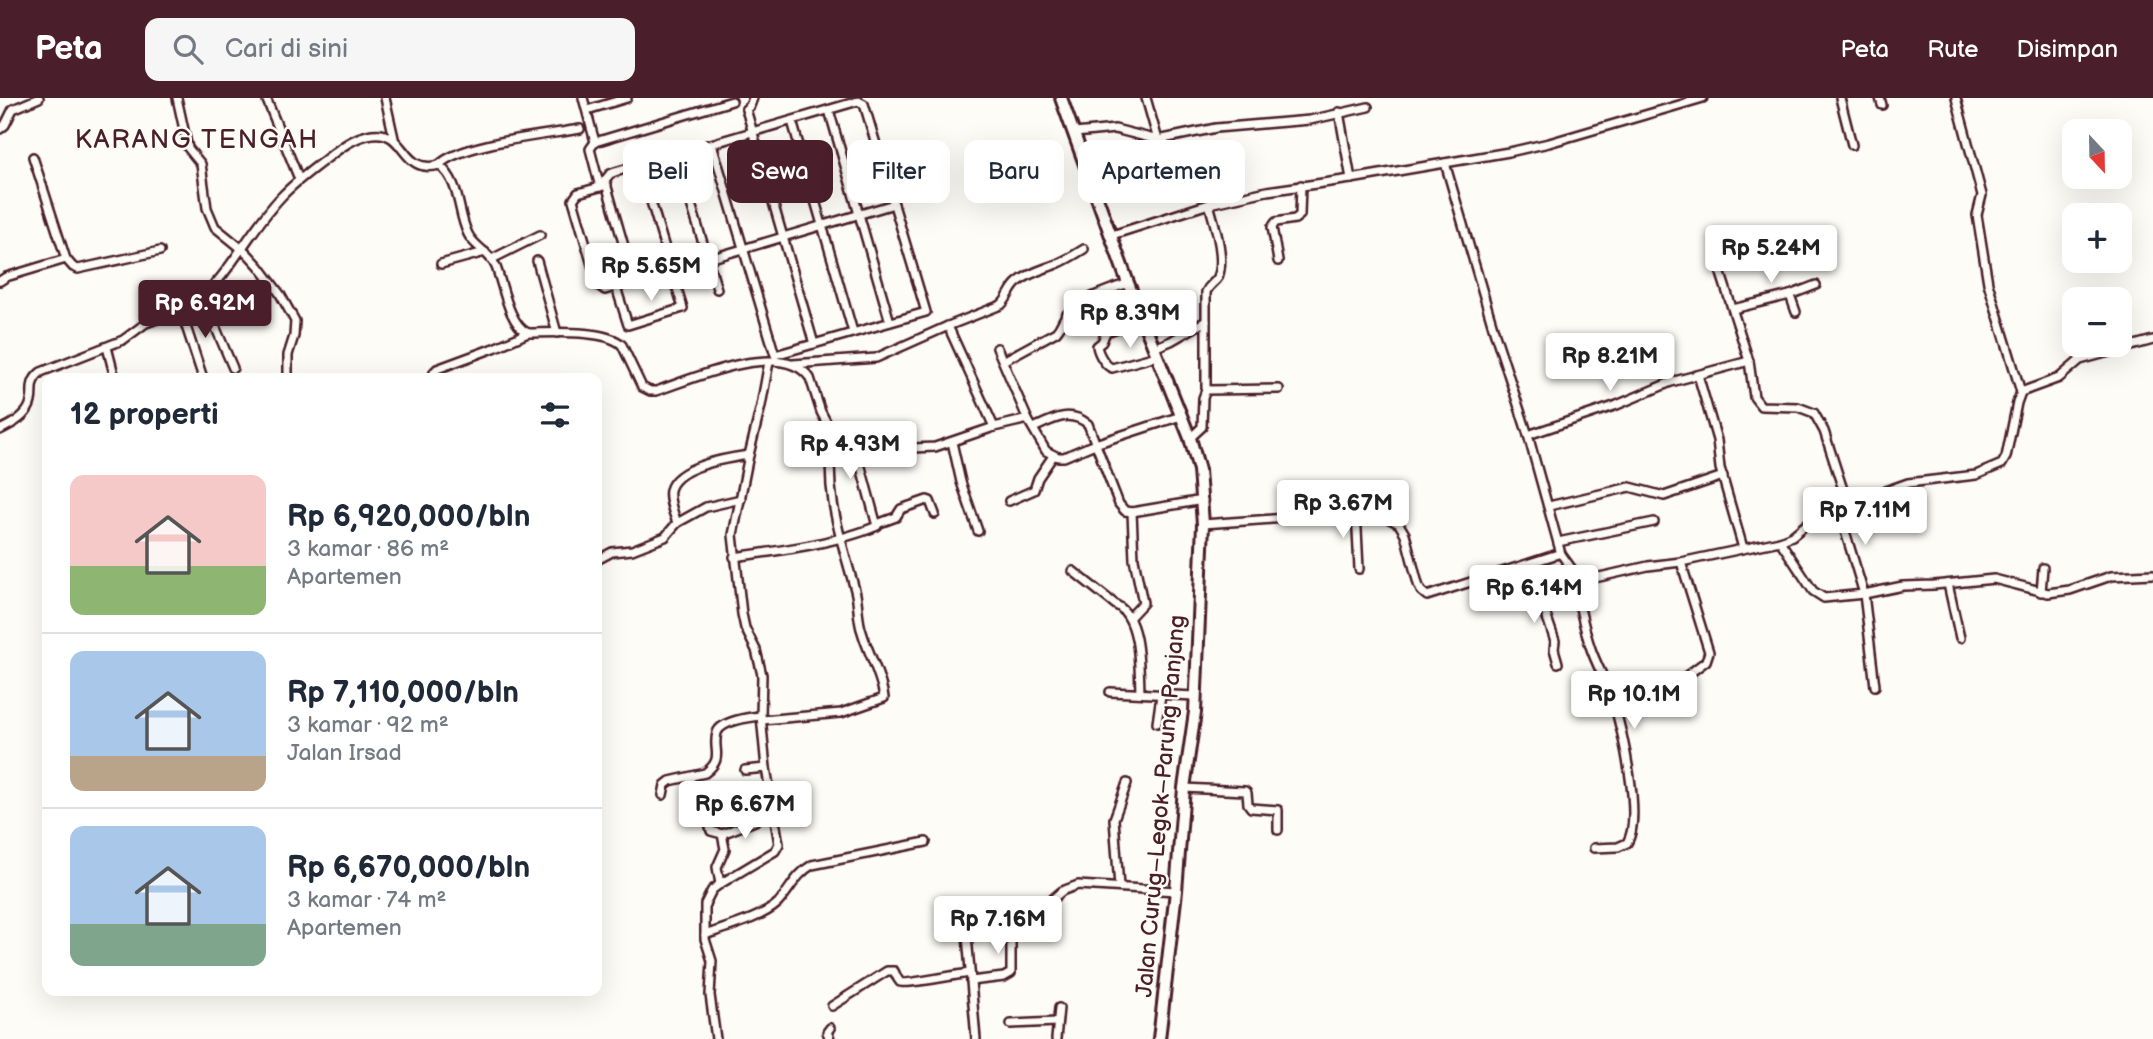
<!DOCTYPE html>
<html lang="id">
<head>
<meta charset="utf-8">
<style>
  body { margin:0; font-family:"Balsamiq Sans",sans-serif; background:#f6f6f7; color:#1f2937; height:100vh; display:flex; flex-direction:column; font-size:26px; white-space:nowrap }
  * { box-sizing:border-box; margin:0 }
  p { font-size:23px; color:#747a83 }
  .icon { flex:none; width:38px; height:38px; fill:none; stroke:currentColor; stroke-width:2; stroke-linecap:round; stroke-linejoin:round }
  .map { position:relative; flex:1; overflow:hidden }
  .drawer { position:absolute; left:42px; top:275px; width:560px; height:623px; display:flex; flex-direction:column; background:#fff; border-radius:14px; box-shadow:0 7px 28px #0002 }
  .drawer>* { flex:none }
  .hud { position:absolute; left:623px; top:42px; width:665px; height:63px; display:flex; gap:14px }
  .needle { width:46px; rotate:158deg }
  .fabs { position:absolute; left:2062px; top:21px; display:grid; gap:14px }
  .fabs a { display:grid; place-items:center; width:70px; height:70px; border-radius:14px; background:#fff; box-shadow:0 7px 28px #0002; font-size:35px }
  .price { position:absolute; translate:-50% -60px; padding:0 16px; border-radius:7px; background:#fff; color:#222; font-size:23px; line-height:46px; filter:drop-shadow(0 2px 4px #0008) }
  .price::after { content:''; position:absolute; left:50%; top:42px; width:21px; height:16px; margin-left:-10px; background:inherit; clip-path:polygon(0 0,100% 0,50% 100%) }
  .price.active { background:#4a1f2b; color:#fff }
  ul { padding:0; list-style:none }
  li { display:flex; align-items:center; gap:21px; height:175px; padding:0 28px }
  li+li { border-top:2px solid #e0e1e3 }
  li span { display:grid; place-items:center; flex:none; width:196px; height:140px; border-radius:14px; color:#555 }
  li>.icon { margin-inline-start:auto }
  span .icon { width:84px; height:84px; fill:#fffc; stroke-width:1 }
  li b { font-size:30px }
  h2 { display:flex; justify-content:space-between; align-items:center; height:84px; padding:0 28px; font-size:30px }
  .chip { padding:0 24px; border-radius:14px; background:#fff; box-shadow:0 7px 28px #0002; font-size:24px; line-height:63px }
  .chip.active { background:#4a1f2b; color:#fff }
  header { display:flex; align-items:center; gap:42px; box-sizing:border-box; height:98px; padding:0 35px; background:#4a1f2b; color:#fff }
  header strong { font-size:33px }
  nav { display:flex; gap:38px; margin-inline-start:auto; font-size:24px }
  .search { width:490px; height:63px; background:#f6f6f7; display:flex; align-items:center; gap:18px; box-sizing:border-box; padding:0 24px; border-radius:14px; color:#747a83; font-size:26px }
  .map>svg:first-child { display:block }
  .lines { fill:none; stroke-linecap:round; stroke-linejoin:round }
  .street-casing { stroke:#4a1f2b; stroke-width:12 }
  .primary-casing { stroke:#4a1f2b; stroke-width:16 }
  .street { stroke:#fdfcf7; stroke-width:7 }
  .primary { stroke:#fdfcf7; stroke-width:10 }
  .labels { text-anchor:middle; stroke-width:5; stroke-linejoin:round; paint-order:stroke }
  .street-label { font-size:23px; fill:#4a1f2b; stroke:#fdfcf7 }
  .quarter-label { font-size:26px; letter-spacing:2px; fill:#4a1f2b; stroke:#fdfcf7 }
</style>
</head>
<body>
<header>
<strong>Peta</strong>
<div class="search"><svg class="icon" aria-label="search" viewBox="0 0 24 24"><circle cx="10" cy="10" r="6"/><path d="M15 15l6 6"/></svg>Cari di sini</div>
<nav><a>Peta</a><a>Rute</a><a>Disimpan</a></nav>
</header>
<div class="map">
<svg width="2153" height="941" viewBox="0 0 2153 941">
  <rect width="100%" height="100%" fill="#fdfcf7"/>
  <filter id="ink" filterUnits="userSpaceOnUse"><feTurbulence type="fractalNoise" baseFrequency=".0143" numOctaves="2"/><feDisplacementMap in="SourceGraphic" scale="14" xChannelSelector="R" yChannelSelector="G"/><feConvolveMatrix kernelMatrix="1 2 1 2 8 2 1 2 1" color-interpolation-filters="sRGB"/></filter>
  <g filter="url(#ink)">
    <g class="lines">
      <defs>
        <g id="street">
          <polyline points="177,0 188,50 201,66 207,110 215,129 247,155 259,168 280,196 295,223 294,238 288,257 288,277"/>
          <polyline points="266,0 299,81"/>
          <polyline points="385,0 394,40"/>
          <polyline points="583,0 595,44 590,51 600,89"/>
          <polyline points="1146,0 1158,42"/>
          <polyline points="1840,0 1852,47"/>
          <polyline points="1880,0 1882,7"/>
          <polyline points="1956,0 1982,97 1977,117 1988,185 2021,294"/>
          <polyline points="746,11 814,246"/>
          <polyline points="746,11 750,8 753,0"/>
          <polyline points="587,12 627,0"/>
          <polyline points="829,12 890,224"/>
          <polyline points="1339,14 1351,81"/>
          <polyline points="792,23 853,234"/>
          <polyline points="0,31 5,27 13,11 39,0"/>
          <polyline points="1075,35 1115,31 1158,42 1216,30 1310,22 1368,9"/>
          <polyline points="595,44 732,3"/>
          <polyline points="676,57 717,191"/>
          <polyline points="33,59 66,161"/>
          <polyline points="1445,65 1495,236 1528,337 1561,456"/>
          <path d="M439,67C460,45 547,37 580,31"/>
          <polyline points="607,87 578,95 573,102 598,187 605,192 894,106"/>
          <polyline points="1112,137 1209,106 1267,93 1351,81 1509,54 1549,45 1703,0"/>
          <polyline points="1716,160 1749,263 1754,299 1761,308 1798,309 1814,315 1824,333 1848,407"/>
          <polyline points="492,161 540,137"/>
          <polyline points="537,163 557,235"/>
          <polyline points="1278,163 1272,129 1276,124 1295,121 1300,117 1301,87"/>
          <polyline points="441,166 485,154"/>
          <polyline points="0,183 6,179 66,161 73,169 78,171 160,153"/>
          <polyline points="634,183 605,82 610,76 615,74 858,3 864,6 926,214 775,257 712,46"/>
          <polyline points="616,189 628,227 683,210 640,67"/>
          <polyline points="1790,197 1796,214"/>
          <polyline points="203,200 233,270"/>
          <polyline points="1733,211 1790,197 1816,187"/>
          <polyline points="181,213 203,280"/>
          <path d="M1143,221L1106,234L1102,244L1097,248C1098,255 1105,268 1112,270L1157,258"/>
          <polyline points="948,228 994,329"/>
          <polyline points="107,249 115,280"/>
          <polyline points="997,250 1028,322"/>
          <polyline points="1154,250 1171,243 1206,223"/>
          <path d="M1003,263L1056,234C1062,228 1062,221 1068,215C1085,199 1107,193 1128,185"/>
          <path d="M793,266L876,260L948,228L1001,207C1009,200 1010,190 1018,184C1030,174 1045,171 1059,165C1068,161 1076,156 1084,151"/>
          <polyline points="1698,277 1717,342 1720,370 1743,450"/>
          <polyline points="435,280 434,274 437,271 494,250 528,235"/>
          <polyline points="1206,292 1279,291"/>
          <path d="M1034,330C1053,321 1069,311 1088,326L1119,406L1125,413L1132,414L1203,402"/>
          <path d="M0,332C10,327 22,321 28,311C37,297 25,287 41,274L123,242L146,225L192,208L198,204C231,174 250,132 281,99C294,85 310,73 326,61C340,50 354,39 372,36C407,31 400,77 439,67C461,84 457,114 468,136C474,149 490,154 496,169C503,187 509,227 528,235C551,235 605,231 622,247L642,289L650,293H656C693,281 782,240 810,280L821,314L830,331L838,337L857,341L913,350L935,349L994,329L1024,322H1028L1046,353L1058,359H1064L1095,346L1181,318"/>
          <polyline points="1528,337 1617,307 1671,284 1749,263"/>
          <path d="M1190,340L1202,329L1203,300L1206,292V194C1209,187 1213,186 1217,181C1227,163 1214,124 1209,106"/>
          <polyline points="952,344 961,384 978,433"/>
          <polyline points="1009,403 1034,392 1038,380 1053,358"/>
          <polyline points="1549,408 1630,389 1664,398 1723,378"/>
          <polyline points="1838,410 1864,496 1875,588"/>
          <polyline points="1356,412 1359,471"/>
          <path d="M677,425C674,416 668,402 670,392C676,368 728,360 749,357"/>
          <polyline points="877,426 896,419 901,411 927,402 930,403 935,416"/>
          <polyline points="1203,426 1315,418 1350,412 1384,418 1399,426 1405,436 1418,486 1421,493 1427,498 1558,456 1561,456 1577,478 1582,481 1595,480 1648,468 1681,464 1780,443 1792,438 1813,421 1838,410 1908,385 1976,377 2002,366 2006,359 2017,305 2021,294 2059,280 2080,262 2153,242"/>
          <polyline points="1780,443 1813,493 1824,500 1864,496 1903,488 1934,487 1994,481 2048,495 2070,492 2111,478 2153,476"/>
          <polyline points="1558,444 1654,424"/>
          <path d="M734,459C777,453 838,445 877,428L861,369L857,341"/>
          <polyline points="597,462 612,454 632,452 665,439 677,425 706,409 741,401"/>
          <path d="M1073,473L1116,507C1141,519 1139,571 1140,595"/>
          <path d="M1573,475C1578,500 1582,524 1590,548C1596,567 1607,584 1613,603C1622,632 1643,720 1627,745L1618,749L1594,750"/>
          <polyline points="1948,486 1960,540"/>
          <polyline points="2041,494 2043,470"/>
          <polyline points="1129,520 1143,505 1134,461 1132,414"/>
          <polyline points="1558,565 1554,551 1555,543 1544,511 1547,508 1578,502"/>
          <polyline points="1110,594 1195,598"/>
          <polyline points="1614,606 1631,598 1638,598 1646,609 1655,612 1689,600 1685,584 1685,579 1706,563 1709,554 1681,464"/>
          <path d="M762,622L841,615L884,600C882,579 868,555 862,534C857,521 859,506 855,492C841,441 822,389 834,335"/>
          <polyline points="1157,625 1161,597"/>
          <polyline points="745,672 766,670"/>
          <polyline points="690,679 694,708 706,713 711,733 722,736 725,751 717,769 720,786"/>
          <polyline points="1184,690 1245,693 1247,695 1248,706 1251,710 1278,712 1278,732"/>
          <path d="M663,697L665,687L670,683L705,675C725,660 712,652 717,635C720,623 750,619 761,618"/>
          <polyline points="722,736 755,723"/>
          <polyline points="1119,789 1114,721 1127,685"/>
          <polyline points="1048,805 1062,793 1078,787 1176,793"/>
          <polyline points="966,826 976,941"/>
          <polyline points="968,835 1011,834"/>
          <path d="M705,837C727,829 762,820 778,805C790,792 796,776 812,767L926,744"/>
          <polyline points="971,883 1004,879 1011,875 1011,834 1009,819"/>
          <path d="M832,908L887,873H894C896,877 897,881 900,884C904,887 960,876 970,875"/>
          <polyline points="1011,926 1057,924"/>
          <polyline points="716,941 710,897 712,863 705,841 705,806 712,792 720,786 775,753 779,746 766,670 761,618 762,577 756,552 745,530 742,516 733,437 749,357 761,308 769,264"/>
          <polyline points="830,941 827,934 830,930"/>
          <polyline points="1056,941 1059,910"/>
        </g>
        <polyline id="primary" points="1061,0 1128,185 1190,340 1199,372 1203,426 1195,614 1184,690 1176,793 1159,941"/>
      </defs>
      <!-- street casing -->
      <use href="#street" class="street-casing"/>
      <!-- primary casing -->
      <use href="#primary" class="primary-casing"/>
      <!-- street -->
      <use href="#street" class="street"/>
      <!-- primary -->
      <use href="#primary" class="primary"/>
    </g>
  </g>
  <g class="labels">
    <!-- street labels -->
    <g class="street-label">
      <text transform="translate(1160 708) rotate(-85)" y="8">Jalan Curug–Legok–Parung Panjang</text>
    </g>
    <!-- quarter labels -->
    <g class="quarter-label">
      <text x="197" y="50">KARANG TENGAH</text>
    </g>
  </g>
</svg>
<div class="fabs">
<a><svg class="needle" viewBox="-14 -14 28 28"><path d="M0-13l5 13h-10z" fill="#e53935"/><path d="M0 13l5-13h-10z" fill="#747a83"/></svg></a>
<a>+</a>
<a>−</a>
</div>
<b class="price" style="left:1771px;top:187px">Rp 5.24M</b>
<b class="price" style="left:651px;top:205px">Rp 5.65M</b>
<b class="price active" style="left:205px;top:242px">Rp 6.92M</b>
<b class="price" style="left:1130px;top:252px">Rp 8.39M</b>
<b class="price" style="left:1610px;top:295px">Rp 8.21M</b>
<b class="price" style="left:850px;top:383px">Rp 4.93M</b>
<b class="price" style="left:1343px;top:442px">Rp 3.67M</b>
<b class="price" style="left:1865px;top:449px">Rp 7.11M</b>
<b class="price" style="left:1534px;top:527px">Rp 6.14M</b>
<b class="price" style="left:1634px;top:633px">Rp 10.1M</b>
<b class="price" style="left:745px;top:743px">Rp 6.67M</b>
<b class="price" style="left:998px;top:858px">Rp 7.16M</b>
<div class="hud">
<a class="chip">Beli</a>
<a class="chip active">Sewa</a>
<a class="chip">Filter</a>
<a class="chip">Baru</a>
<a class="chip">Apartemen</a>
</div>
<section class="drawer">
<h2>12 properti<svg class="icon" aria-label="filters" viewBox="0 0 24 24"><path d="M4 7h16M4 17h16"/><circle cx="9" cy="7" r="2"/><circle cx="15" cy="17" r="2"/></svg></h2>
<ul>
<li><span style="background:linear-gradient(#f6c9c9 65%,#8fb573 0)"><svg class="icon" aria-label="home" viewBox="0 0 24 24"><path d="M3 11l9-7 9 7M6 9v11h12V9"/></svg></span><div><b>Rp 6,920,000/bln</b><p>3 kamar · 86 m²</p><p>Apartemen</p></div></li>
<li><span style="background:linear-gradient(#a9c7e8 75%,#b9a48a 0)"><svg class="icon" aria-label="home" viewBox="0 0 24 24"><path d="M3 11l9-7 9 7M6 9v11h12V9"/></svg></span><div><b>Rp 7,110,000/bln</b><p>3 kamar · 92 m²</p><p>Jalan Irsad</p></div></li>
<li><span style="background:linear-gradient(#a9c7e8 70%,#7fa58c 0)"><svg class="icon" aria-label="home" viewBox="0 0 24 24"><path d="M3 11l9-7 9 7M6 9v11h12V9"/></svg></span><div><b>Rp 6,670,000/bln</b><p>3 kamar · 74 m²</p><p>Apartemen</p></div></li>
</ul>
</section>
</div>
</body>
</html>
